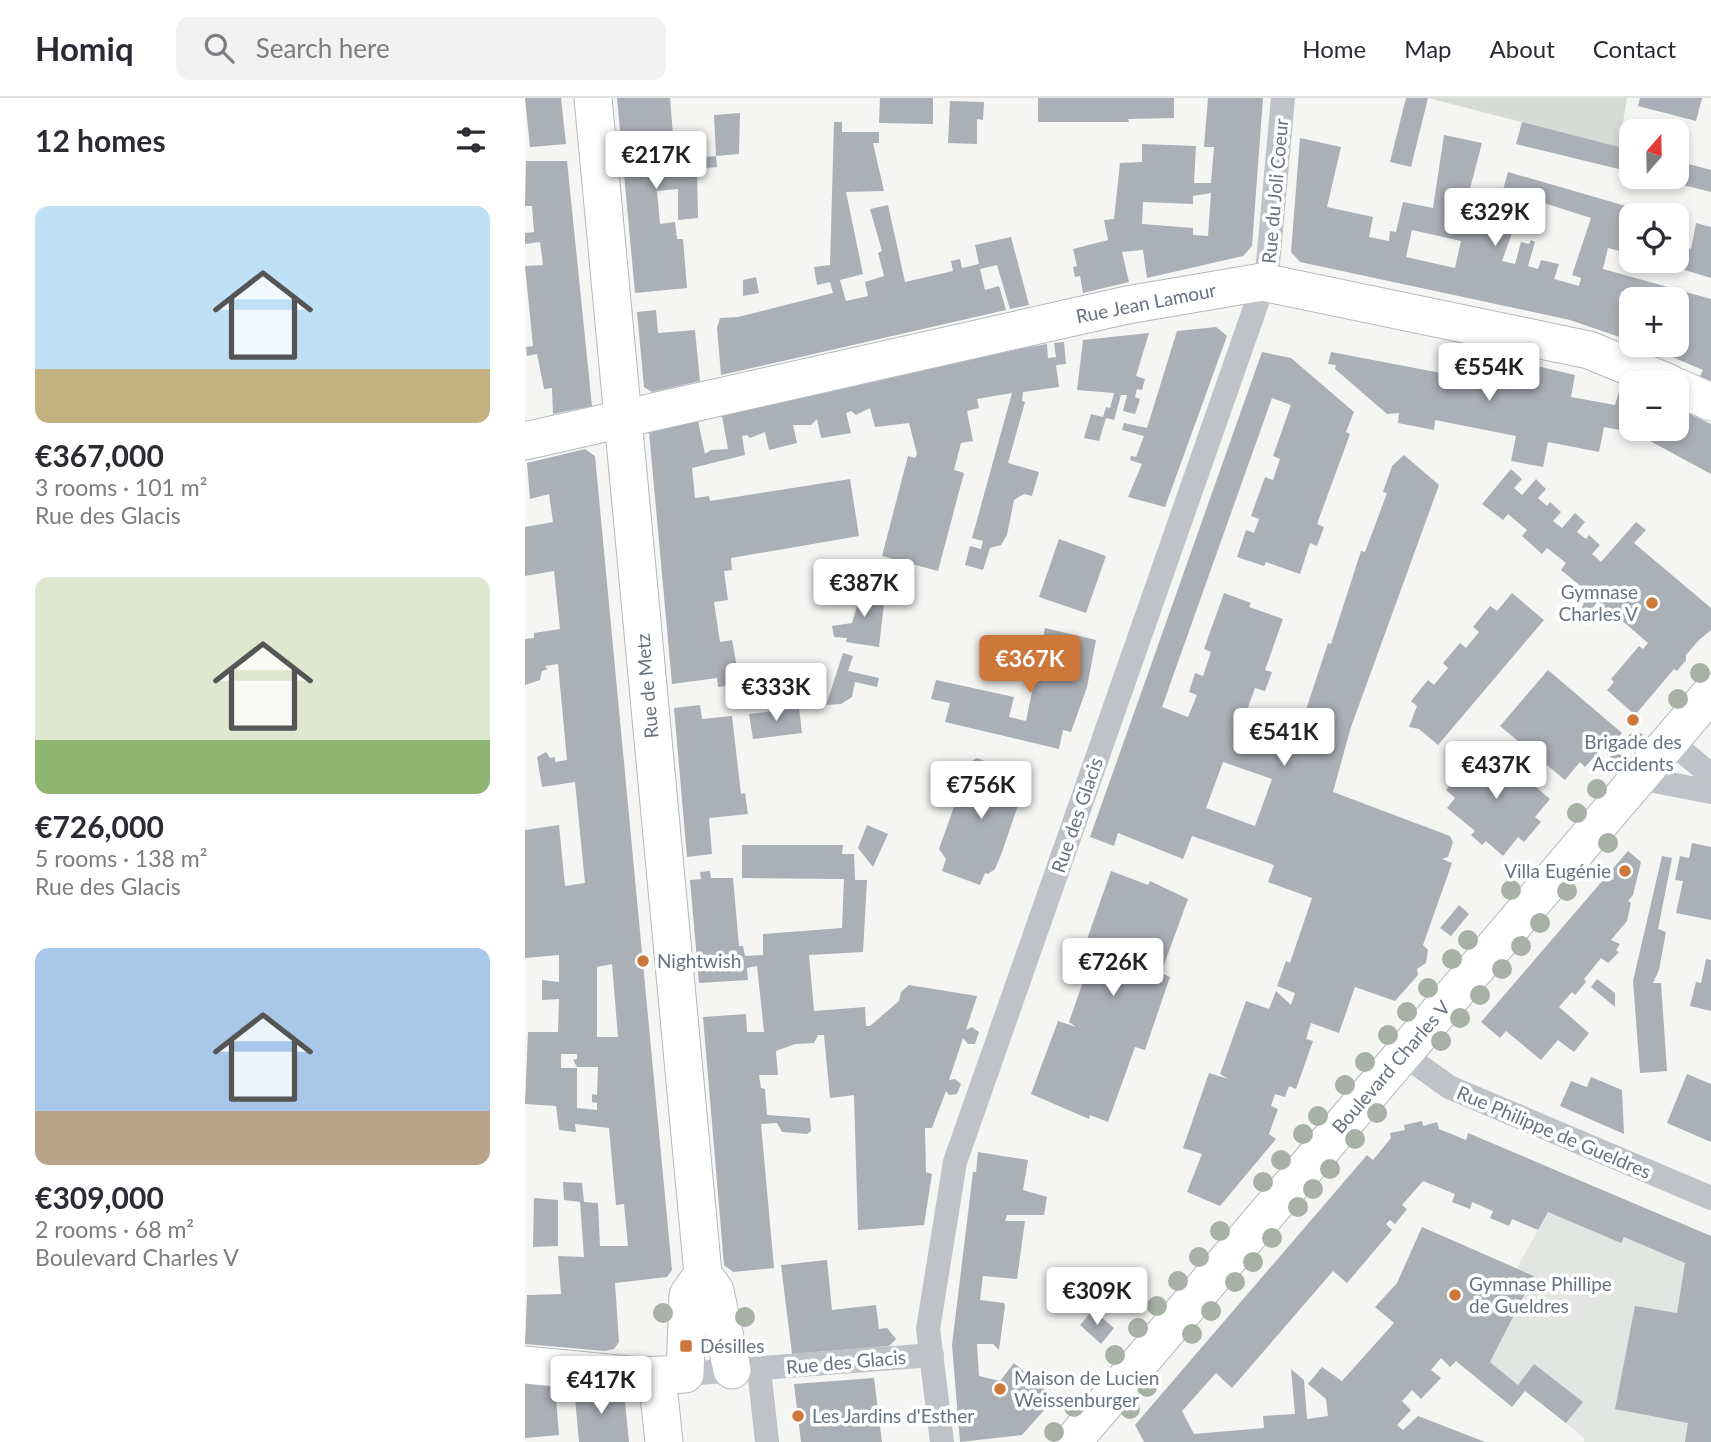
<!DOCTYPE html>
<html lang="en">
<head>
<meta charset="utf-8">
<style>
  body { margin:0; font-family:Lato,sans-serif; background:#f2f2f3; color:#2b2b33; height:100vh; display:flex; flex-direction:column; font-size:26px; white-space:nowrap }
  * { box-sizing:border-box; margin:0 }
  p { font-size:23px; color:#7c7c81 }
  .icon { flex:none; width:38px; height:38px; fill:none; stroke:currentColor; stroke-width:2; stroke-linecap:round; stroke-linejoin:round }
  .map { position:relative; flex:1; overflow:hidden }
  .sheet { display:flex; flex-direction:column; background:#fff; width:525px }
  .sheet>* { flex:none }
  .needle { width:46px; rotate:20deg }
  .buttons { position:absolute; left:1094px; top:21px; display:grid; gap:14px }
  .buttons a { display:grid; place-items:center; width:70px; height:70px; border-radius:14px; background:#fff; box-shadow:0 4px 10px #0003; font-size:35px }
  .price { position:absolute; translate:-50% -60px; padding:0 16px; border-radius:7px; background:#fff; color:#222; font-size:23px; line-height:46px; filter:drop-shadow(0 2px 4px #0008) }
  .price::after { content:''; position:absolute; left:50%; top:42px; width:21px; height:16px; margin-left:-10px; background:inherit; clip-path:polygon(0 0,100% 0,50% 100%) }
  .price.on { background:#ce773b; color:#fff }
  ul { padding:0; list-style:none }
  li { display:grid; align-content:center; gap:14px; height:371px; padding:0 35px }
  li span { display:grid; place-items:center; height:217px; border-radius:14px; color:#555 }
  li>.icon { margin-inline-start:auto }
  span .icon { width:126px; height:126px; fill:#fffc; stroke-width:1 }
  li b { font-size:30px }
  h2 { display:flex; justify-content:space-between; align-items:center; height:84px; padding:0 35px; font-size:30px }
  header { display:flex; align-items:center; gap:42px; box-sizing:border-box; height:98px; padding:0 35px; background:#fff; border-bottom:2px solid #e1e1e2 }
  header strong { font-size:33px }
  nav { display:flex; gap:38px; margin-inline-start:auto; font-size:24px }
  .search { width:490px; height:63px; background:#f2f2f3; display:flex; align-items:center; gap:18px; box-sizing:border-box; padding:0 24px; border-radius:14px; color:#7c7c81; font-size:26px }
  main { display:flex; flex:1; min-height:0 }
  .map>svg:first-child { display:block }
  .built { fill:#e3e5e3 }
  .green { fill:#d6dcd5 }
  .building { fill:#abafb6; fill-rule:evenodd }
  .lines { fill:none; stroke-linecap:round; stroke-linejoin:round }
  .secondary-casing { stroke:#b4b7bc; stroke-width:39 }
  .street { stroke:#bfc2c6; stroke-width:24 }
  .secondary { stroke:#fff; stroke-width:37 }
  .tree { fill:#a7b1a5 }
  .poi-dot { fill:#ce773b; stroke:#fff; stroke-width:2.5 }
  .labels { text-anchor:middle; stroke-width:7; stroke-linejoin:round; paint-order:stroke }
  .street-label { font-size:19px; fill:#687280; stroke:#fff }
  .poi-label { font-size:19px; fill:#687280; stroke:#fff; text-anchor:start }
</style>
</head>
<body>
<header>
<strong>Homiq</strong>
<div class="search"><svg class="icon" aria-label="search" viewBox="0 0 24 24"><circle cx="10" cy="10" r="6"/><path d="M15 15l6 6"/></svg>Search here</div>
<nav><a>Home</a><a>Map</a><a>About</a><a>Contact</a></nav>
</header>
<main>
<section class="sheet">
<h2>12 homes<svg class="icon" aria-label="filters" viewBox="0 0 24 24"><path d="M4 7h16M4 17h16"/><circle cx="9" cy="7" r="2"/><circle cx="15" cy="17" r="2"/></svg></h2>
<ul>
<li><span style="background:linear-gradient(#bfe0f5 75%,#c2b280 0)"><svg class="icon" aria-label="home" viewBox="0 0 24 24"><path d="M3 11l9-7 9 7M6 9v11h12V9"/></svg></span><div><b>€367,000</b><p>3 rooms · 101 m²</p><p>Rue des Glacis</p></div></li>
<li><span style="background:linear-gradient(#dfe7d0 75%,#8fb573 0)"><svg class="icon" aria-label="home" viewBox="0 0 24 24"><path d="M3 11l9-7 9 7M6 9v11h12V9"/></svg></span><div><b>€726,000</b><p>5 rooms · 138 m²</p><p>Rue des Glacis</p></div></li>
<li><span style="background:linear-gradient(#a9c7e8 75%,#b9a48a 0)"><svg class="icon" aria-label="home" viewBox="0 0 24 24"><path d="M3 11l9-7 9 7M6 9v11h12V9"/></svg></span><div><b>€309,000</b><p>2 rooms · 68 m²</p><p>Boulevard Charles V</p></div></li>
</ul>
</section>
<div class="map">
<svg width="1186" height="1344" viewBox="0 0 1186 1344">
  <rect width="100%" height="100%" fill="#f5f6f3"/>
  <!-- built -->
  <polygon class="built" points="1043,1078 1186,1138 1186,1344 1059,1344 1059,1340 965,1264 1009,1178 992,1170"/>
  <!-- green -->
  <polygon class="green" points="903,0 1102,0 1094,49"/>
  <!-- building -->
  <g class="building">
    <polygon points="0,0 36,0 41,46 5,49"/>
    <polygon points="92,0 145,0 148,37 158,36 159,61 191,58 192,69 172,71 173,120 153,122 153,91 132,93 135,126 150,124 152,141 158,141 162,190 110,195"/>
    <polygon points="355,0 408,0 408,26 354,25"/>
    <polygon points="513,0 649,0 649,20 603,21 604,24 513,24"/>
    <path d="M683,0H738L727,148L718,158L622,180L618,152L597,154L604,184L558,195L555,178L550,179L548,169L552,168L548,151L583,142L579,122L589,121L595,65L617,64V46L671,48L669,85H686L689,49H679ZM686,95L683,138L668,137V130L617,126L618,104L668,106V98Z"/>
    <polygon points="881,0 903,0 886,69 865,64"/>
    <polygon points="1115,0 1177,0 1171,23 1113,8"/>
    <polygon points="425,3 459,4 458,22 452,21 452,46 423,45"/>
    <polygon points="215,15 214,56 191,58 189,17"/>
    <polygon points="309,24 317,24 317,34 354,34 354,45 348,45 359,93 321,94 338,176 315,182 321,203 343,198 340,184 359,178 353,155 357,153 345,111 363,107 380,184 428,173 426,163 435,161 437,170 454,166 450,147 486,139 504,207 485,211 472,167 455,171 460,192 474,188 481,212 196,277 192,230 195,220 213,219 308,195 305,184 292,187 289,169 305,167"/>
    <polygon points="997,24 1106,52 1106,74 991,46"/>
    <path d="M919,37L957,45L938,117L969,124L983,74L1132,117H1106V156L1083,150L1078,171L1186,201V284L1174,280L1178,272L1119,247H1152V201H1124L1097,193L1095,197L1106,200V243L1045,222L775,164L766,154L775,40L816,49L802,109L848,119L844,139L864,143L865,133L871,134L878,104L908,110ZM1000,99L1066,120L1047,177L1056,180L1054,188L1029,181L1034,166L1016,162L1013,171L1003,168L1010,144L1006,142L1004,146L996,144L990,166L977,163ZM887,132L936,143L930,170L881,159Z"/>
    <polygon points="1,63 42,63 67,308 28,316 27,290 19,291 12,256 2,258 1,249 8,248 0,168 18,167 15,144 0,146 0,135 9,134 7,108 0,108"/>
    <polygon points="1152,63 1186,72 1186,94 1130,80 1152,79"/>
    <polygon points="1171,125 1186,129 1186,180 1130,163 1152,163 1152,146 1166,151"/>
    <polygon points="231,179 234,195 218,198 218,182"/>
    <polygon points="131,212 133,235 170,232 175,283 127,294 119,289 112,214"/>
    <polygon points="691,229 702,238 640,409 603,399 617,366 605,362 606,358 611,359 619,338 597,332 599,325 622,330 652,233"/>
    <polygon points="624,235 611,278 620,281 617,292 612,291 610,299 615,301 610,316 598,313 602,297 596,297 589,322 581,320 574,343 559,340 566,316 578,319 581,309 585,310 589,295 552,292 558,242"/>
    <polygon points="539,244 541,266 531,267 534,289 498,294 497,303 500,304 483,365 514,374 507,398 499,396 489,402 482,437 476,447 465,450 458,472 440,467 445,448 456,451 458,443 447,440 487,295 452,301 454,310 442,313 448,343 436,345 429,372 439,375 413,473 357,458 383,358 390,360 392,356 384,325 350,329 345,310 331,317 326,313 321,315 326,335 296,340 292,321 286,327 268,327 272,345 244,352 240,334 225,340 222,337 217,338 220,357 167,370 170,400 184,398 185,403 325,381 334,438 206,460 207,472 199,473 203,502 189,504 195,544 207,542 215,586 193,589 192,580 147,586 124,334 173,323 180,356 186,352 203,351 197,318 499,250 522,246 523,260 531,259 529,245"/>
    <polygon points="920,253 962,261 958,283 1004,291 1008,269 1016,269 1050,277 1046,299 1090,307 1095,290 1106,293 1106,321 1100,333 1079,329 1074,354 1023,344 1018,369 986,363 991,338 910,322 909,332 873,325 874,315 862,316 810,271 811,267 803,266 806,254 916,275"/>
    <path d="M737,254L766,260L829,314L821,334L825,336L792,426L799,429L792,448L785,445L775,476L741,464L739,468L712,459L721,432L729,435L734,421L726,418L740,379L748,382L755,361L748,358L766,307L747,300L637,609L663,619L672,597L664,594L670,575L678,578L686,554L679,551L699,495L726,505L724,509L758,521L740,572L747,574L740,593L730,590L713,637L762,655L768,641L771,642L803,545L806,546L836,453L840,454L862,395L858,394L867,368L879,357L914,387L826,629L808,694L925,738L928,744L923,759L917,761L927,765L898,847L903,852L901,865L892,871L893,877L870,903L830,889L814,935L786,925L781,941L788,943L771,991L764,988L760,999L750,996L746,1008L753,1011L744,1036L751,1041L695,1108L662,1094L677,1056L658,1050L684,975L703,981L695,976L721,903L744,911L751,893L766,907L770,895L752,888L761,863L765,865L787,800L743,784L749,767L667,738L658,761L593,735L589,748L565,739ZM698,664L747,681L730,728L681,710Z"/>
    <polygon points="1152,310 1186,326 1186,376 1114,337 1117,331 1152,331"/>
    <path d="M60,351L70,358L147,1172L142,1179L90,1185L94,1244L89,1251L80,1253L0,1246L2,1197L36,1196L33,1158L59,1159L55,1104L39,1102L38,1084L57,1085L59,1104L73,1105L75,1148H103L99,1106L91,1107L84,1030L50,1026L51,1034L34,1032L31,1008L0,1006L3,934H33L34,901L17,902V882L34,884V857L0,860V732L34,727L40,788L60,785L50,684L17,689L12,659L21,654L25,660L30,659V664L42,662L33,566L20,568L23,571L17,573L15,582L0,587V541L9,540V535L35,531L29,473L0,478V429L28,424L24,396L5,401L2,365ZM87,866L93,939H72V869ZM36,956H52V961L48,962L52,969H73L72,997L67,996V1004L72,1005V1012L52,1010V970H36Z"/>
    <polygon points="986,371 997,381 989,390 997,397 1011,381 1021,391 1013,400 1022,408 1025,404 1036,414 1028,423 1037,430 1050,415 1060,424 1052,434 1061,441 1064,437 1075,447 1067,456 1076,464 1111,424 1121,432 1109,445 1186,510 1186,532 1174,542 1161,557 1161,562 1152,573 1149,571 1110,617 1082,592 1089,584 1086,581 1114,548 1118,551 1123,545 1094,520 1091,524 1073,503 1063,516 1055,515 1063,494 1036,472 1041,465 1022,450 1017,456 997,438 1002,432 983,416 978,422 957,406"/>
    <polygon points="534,441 581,458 561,515 514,499"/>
    <polygon points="340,480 337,492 360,497 354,549 321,544 322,540 309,539 307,528 327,525 336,494 328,491 327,482"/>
    <polygon points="987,495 1019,522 913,647 894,631 884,629 892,608 886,603 903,582 909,587 923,570 918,565 935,545 941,550 954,534 948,529 965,508 972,513"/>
    <polygon points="520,530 571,542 562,589 546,634 538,632 534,651 420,624 425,605 406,601 411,582 489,599 484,619 501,623"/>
    <polygon points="318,555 328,558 323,573 354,580 352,589 330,584 327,599 316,606 301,607"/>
    <polygon points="1023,572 1097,635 1081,654 1077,650 1060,669 1055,664 1040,682 1022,667 1019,672 1007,663 1011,658 975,628"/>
    <polygon points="175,607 177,621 207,618 216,696 220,695 223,716 184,720 187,756 162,759 149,610"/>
    <polygon points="274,610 277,635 228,641 224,616"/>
    <polygon points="960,646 1025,701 1010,719 1016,724 999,744 993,739 978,758 961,743 957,747 946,737 950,733 922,710 930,700 921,692"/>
    <polygon points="452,660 496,677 501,684 476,757 470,771 463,776 460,775 455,787 417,773 421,761 414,751 445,664"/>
    <polygon points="342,727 363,736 348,769 333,750"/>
    <polygon points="1167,745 1186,749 1186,822 1151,815 1158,783 1150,782 1155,758 1164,760"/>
    <polygon points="217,747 318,747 317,756 329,756 330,782 342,782 338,854 284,857 289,913 340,909 341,928 345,928 374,903 376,894 384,887 452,898 441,932 447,929 454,934 450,946 443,946 438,940 424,982 430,981 436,986 432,996 424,997 421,993 407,1030 400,1030 401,1074 407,1076 399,1127 333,1132 329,997 305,1000 299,937 293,937 289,945 270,946 251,953 253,977 234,977 236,990 240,991 242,1017 285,1020 286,1033 282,1036 257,1034 252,1025 236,1026 249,1170 208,1174 199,1167 178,919 221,916 222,934 239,934 232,868 222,870 223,882 174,885 165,782 176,781 175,774 185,773 186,780 208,780 214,848 218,848 220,858 238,857 238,836 317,830 319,781 217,780"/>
    <polygon points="1103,753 1116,764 1108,797 1103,803 1106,805 1102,823 1086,842 1095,846 1091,852 1094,854 1083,865 1076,860 1059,881 1061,884 1050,897 1047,894 1034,909 1064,935 1049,954 1033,942 1016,962 981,933 975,940 956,924"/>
    <polygon points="1137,758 1147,760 1133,831 1141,834 1134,872 1128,885 1136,885 1142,973 1115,975 1108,883"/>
    <polygon points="586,773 623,787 625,783 663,801 636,875 645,879 620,952 610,949 583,1024 565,1017 564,1021 506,996 533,923 551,929 544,924 569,852 578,854 560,847"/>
    <polygon points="934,807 944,816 926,838 915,830"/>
    <polygon points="1181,861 1186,862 1186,913 1165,908 1171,884 1176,885"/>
    <polygon points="1072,881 1090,895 1090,909 1066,889"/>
    <polygon points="1162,976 1186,986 1186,1044 1142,1025"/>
    <polygon points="1066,979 1097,992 1099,1036 1035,1008 1046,983 1062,989"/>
    <polygon points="897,1023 898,1028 912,1024 914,1031 941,1042 943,1035 1186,1138 1186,1344 1160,1344 1163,1325 1090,1311 1110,1208 1152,1215 1160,1165 1099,1139 1096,1145 1023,1114 1013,1132 987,1121 984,1128 965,1120 968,1113 947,1104 945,1111 927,1104 930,1096 898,1083 877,1107 882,1111 870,1126 865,1122 861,1126 867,1132 822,1185 808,1173 707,1290 691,1275 657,1313 669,1336 739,1330 738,1318 770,1316 766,1271 779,1282 782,1321 803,1318 801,1301 783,1286 797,1269 817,1283 869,1225 850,1209 872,1185 897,1129 1009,1178 965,1264 993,1287 1009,1266 1058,1304 1041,1325 1000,1293 987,1309 931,1263 925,1269 916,1260 906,1272 916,1280 896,1301 887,1292 877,1303 886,1312 872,1327 878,1332 893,1318 960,1344 619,1344 610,1327 842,1057 848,1062 866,1040 865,1035 880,1032 879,1027"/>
    <polygon points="453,1054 503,1062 498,1092 522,1099 519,1117 482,1117 480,1123 500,1123 492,1181 458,1178 455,1202 479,1205 480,1208 474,1252 468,1246 452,1246 454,1278 475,1283 489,1265 530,1300 497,1337 435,1344 427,1247 448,1074 451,1074"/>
    <polygon points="9,1100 33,1102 33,1148 8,1149"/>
    <polygon points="302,1162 307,1212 351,1207 354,1231 362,1230 371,1241 364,1248 267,1256 256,1167"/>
    <polygon points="568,1212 589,1230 576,1246 555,1227"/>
    <polygon points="349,1280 357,1344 276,1344 269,1286"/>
    <polygon points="0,1285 30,1287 34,1337 0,1340"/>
    <polygon points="49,1289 99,1294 104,1344 54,1344"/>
  </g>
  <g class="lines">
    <defs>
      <g id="secondary">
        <polyline points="68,0 178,1176"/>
        <polyline points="1152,289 1186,304"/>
        <polyline points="0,343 602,207 737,184 1064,252 1144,285"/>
        <polyline points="178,1176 190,1193 207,1272"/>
        <polyline points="0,1267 114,1278 160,1276 163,1197 178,1176"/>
        <polyline points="132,1278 139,1344"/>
        <polyline points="547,1344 1186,595"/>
      </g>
    </defs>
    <!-- secondary casing -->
    <use href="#secondary" class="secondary-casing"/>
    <!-- street -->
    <g class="street">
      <polyline points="1145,643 1186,677"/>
      <polyline points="1114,680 1186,694"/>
      <polyline points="878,956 924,989 1186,1100"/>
      <polyline points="234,1271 242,1344"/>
      <polyline points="160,1276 407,1257"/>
      <polyline points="417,1344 403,1231 430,1064 742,176 758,0"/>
    </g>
    <!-- secondary -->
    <use href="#secondary" class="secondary"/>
  </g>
  <!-- trees -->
  <g class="tree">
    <circle cx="1175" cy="575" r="10"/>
    <circle cx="1153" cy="601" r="10"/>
    <circle cx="1111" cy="644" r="10"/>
    <circle cx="1092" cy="666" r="10"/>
    <circle cx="1072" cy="691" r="10"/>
    <circle cx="1052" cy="715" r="10"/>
    <circle cx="1083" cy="745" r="10"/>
    <circle cx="986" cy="792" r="10"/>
    <circle cx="1042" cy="793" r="10"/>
    <circle cx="1015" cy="825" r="10"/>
    <circle cx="943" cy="842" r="10"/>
    <circle cx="996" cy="848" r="10"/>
    <circle cx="927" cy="861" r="10"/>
    <circle cx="977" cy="871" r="10"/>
    <circle cx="903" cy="890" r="10"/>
    <circle cx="955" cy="897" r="10"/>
    <circle cx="882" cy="914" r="10"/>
    <circle cx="935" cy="920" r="10"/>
    <circle cx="863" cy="937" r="10"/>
    <circle cx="916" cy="943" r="10"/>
    <circle cx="840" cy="964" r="10"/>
    <circle cx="820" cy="987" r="10"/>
    <circle cx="852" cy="1015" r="10"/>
    <circle cx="793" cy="1018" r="10"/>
    <circle cx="778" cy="1036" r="10"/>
    <circle cx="830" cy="1041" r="10"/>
    <circle cx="756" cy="1062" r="10"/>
    <circle cx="805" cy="1071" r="10"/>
    <circle cx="738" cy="1084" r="10"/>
    <circle cx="788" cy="1091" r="10"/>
    <circle cx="773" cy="1109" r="10"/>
    <circle cx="695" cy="1133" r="10"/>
    <circle cx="747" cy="1140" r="10"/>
    <circle cx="674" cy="1159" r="10"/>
    <circle cx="728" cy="1164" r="10"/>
    <circle cx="653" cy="1183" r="10"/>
    <circle cx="710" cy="1184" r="10"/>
    <circle cx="632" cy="1208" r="10"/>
    <circle cx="686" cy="1213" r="10"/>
    <circle cx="138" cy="1215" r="10"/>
    <circle cx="220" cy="1219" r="10"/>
    <circle cx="613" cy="1230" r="10"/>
    <circle cx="667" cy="1236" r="10"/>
    <circle cx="590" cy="1257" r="10"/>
    <circle cx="622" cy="1289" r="10"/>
    <circle cx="549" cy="1309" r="10"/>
    <circle cx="605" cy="1311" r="10"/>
    <circle cx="529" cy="1334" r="10"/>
  </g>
  <!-- markers -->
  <g class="poi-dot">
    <circle cx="1127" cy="505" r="7"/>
    <circle cx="1108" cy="622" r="7"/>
    <circle cx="1100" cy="773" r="7"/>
    <circle cx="118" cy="863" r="7"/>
    <circle cx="930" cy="1197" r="7"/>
    <rect x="154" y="1241" width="14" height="14" rx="3.5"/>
    <circle cx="475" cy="1291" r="7"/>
    <circle cx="273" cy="1318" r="7"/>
  </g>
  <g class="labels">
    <!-- street labels -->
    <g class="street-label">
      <text transform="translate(750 93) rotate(-85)" y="7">Rue du Joli Coeur</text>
      <text transform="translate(621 205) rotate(-11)" y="7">Rue Jean Lamour</text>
      <text transform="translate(122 588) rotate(-95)" y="7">Rue de Metz</text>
      <text transform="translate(552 717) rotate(-71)" y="7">Rue des Glacis</text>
      <text transform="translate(866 969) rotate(-49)" y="7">Boulevard Charles V</text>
      <text transform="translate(1029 1034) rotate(23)" y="7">Rue Philippe de Gueldres</text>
      <text transform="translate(321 1264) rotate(-5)" y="7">Rue des Glacis</text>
    </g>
    <!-- poi labels -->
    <g class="poi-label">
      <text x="1113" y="501" text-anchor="end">Gymnase<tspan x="1113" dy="22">Charles V</tspan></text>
      <text x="1108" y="651" text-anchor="middle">Brigade des<tspan x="1108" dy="22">Accidents</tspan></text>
      <text x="1086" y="780" text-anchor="end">Villa Eugénie</text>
      <text x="132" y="870">Nightwish</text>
      <text x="944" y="1193">Gymnase Phillipe<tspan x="944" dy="22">de Gueldres</tspan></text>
      <text x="175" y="1255">Désilles</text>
      <text x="489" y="1287">Maison de Lucien<tspan x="489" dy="22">Weissenburger</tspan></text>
      <text x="287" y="1325">Les Jardins d'Esther</text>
    </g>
  </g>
</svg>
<div class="buttons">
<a><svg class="needle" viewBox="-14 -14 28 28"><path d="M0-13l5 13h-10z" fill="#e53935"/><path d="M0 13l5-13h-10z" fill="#7c7c81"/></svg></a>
<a><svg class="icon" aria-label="locate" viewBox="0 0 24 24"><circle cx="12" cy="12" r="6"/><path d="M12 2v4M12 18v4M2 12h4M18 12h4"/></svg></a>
<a>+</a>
<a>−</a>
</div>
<b class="price" style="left:131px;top:93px">€217K</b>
<b class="price" style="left:970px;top:150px">€329K</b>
<b class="price" style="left:964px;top:305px">€554K</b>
<b class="price" style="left:339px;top:521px">€387K</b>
<b class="price on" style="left:505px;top:597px">€367K</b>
<b class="price" style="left:251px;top:625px">€333K</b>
<b class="price" style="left:759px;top:670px">€541K</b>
<b class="price" style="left:971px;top:703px">€437K</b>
<b class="price" style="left:456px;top:723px">€756K</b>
<b class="price" style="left:588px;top:900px">€726K</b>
<b class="price" style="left:572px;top:1229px">€309K</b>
<b class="price" style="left:76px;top:1318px">€417K</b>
</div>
</main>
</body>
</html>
